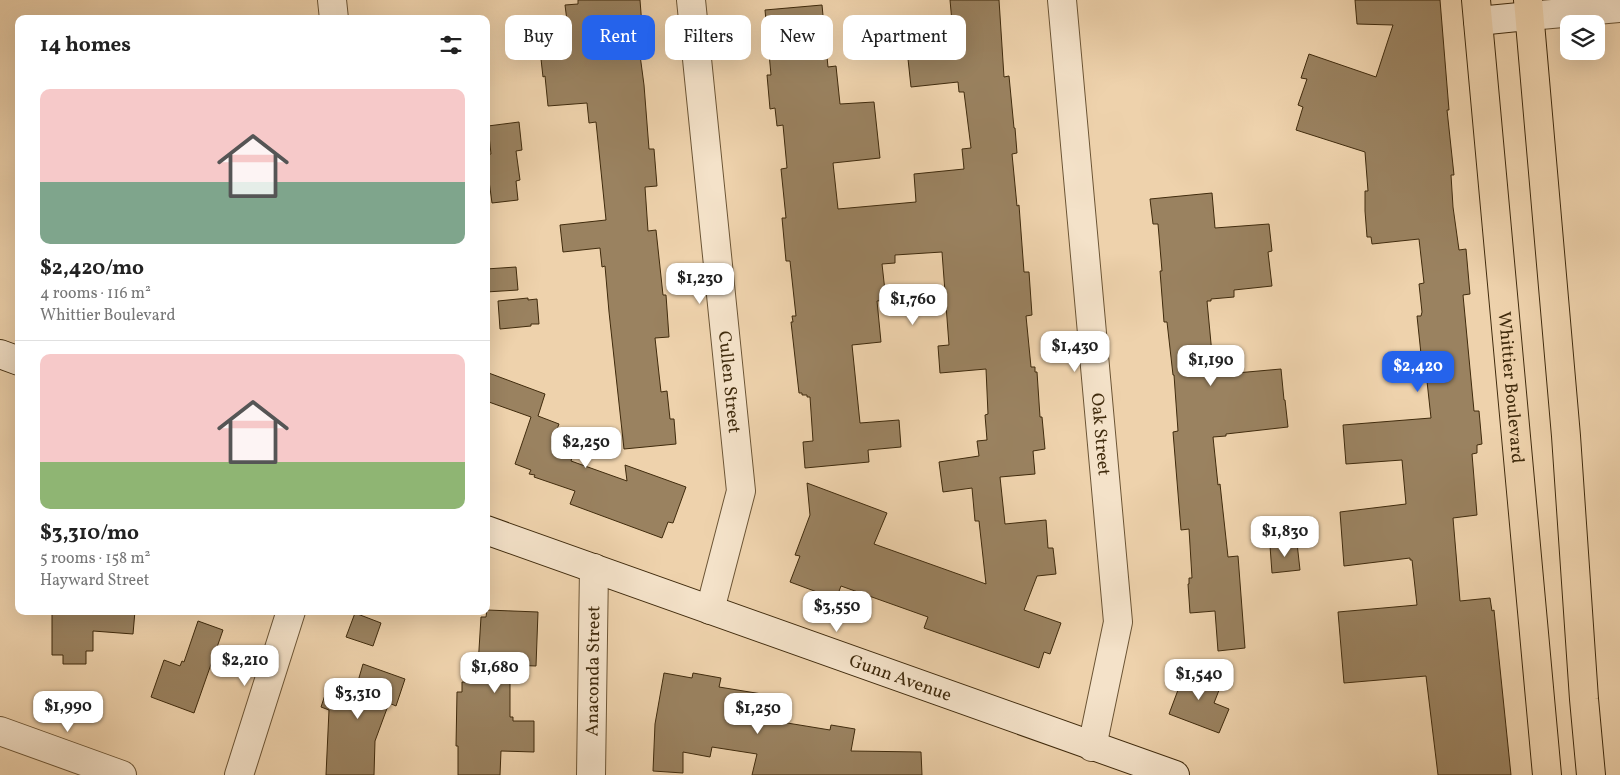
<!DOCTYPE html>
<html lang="en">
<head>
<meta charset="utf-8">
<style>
  body { margin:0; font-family:Vollkorn,serif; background:#f2f2f2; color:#222; height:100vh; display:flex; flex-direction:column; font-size:19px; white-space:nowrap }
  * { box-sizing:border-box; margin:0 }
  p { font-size:16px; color:#767676 }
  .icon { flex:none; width:28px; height:28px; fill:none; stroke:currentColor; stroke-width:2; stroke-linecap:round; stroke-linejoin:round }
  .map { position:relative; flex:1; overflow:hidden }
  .sheet { position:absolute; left:15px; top:15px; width:475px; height:600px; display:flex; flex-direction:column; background:#fff; border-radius:10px; box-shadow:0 5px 20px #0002 }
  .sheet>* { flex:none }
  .top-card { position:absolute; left:505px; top:15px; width:475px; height:45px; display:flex; gap:10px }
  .fabs { position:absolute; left:1560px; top:15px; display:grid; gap:10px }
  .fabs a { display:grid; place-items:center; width:45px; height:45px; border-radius:10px; background:#fff; box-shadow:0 5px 20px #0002; font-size:25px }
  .price { position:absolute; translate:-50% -42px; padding:0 11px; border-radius:10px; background:#fff; color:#222; font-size:16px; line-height:32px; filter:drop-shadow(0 1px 2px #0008) }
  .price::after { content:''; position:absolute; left:50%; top:30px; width:15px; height:11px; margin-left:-8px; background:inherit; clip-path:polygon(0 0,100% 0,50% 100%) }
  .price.current { background:#2563eb; color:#fff }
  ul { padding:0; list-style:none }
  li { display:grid; align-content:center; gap:10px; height:265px; padding:0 25px }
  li+li { border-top:1px solid #e0e0e0 }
  li span { display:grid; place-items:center; height:155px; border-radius:10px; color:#555 }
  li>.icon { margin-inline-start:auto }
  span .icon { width:90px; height:90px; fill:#fffc; stroke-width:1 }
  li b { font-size:21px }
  h2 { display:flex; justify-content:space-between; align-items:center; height:60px; padding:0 25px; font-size:21px }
  .pill { padding:0 18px; border-radius:10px; background:#fff; box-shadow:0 5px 20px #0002; font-size:18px; line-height:45px }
  .pill.current { background:#2563eb; color:#fff }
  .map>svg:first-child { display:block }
  .building { fill:#9a8260; stroke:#402b0d }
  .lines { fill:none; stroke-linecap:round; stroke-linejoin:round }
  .street-casing { stroke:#6c5535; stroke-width:30 }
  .secondary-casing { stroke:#402b0d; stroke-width:30 }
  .primary-casing { stroke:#402b0d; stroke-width:30 }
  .street { stroke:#f4e2c9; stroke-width:28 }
  .secondary { stroke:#f4e2c9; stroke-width:28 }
  .primary { stroke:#eed2ac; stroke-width:28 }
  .labels { text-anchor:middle; stroke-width:4; stroke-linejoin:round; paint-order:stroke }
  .street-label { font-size:18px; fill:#402b0d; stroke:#f4e2c9 }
</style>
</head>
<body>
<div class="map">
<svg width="1620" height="775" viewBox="0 0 1620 775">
  <rect width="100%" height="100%" fill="#eed2ac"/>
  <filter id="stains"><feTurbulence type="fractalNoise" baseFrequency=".004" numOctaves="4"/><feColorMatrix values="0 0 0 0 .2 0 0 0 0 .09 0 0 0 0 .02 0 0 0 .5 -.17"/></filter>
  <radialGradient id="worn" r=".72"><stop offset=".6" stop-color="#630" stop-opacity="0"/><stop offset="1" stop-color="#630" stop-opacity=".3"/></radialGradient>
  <!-- building -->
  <g class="building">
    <polygon points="578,0 640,0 643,39 638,40 644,85 649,149 654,149 657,186 645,187 648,231 656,230 663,295 666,295 669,337 655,338 661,392 667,391 670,419 674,419 676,444 624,449 609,312 605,266 602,267 600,248 563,252 560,225 606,220 596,122 589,123 587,103 548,106 545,76 543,77 540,50 563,48 561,30 568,29 565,5 578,4"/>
    <polygon points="950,0 999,0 1004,77 1009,76 1014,128 1015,128 1017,153 1012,154 1017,206 1019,205 1024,272 1029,272 1032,315 1026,316 1031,367 1035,367 1035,372 1037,372 1040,417 1042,417 1045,449 1033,451 1035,474 1000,477 1005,524 1046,520 1048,548 1053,548 1056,574 1037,576 1024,610 1061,623 1050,654 1044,652 1039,668 924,628 928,617 841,586 836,599 790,582 800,556 795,555 810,515 807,483 887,513 874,544 986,584 979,521 975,521 972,488 943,492 939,462 979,456 977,441 987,440 985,415 988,414 986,369 940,373 938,346 949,345 942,252 895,255 895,263 882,264 886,300 877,301 881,342 852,345 860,423 899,420 901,447 868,450 869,462 805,468 803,442 813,441 810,397 807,397 807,395 802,395 802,393 799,393 791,322 793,322 792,316 796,316 790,261 786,261 782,218 786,218 781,169 787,168 783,125 777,126 775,108 770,109 767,75 771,75 765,10 822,5 828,67 836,66 840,104 874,102 880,158 833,163 838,209 916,202 914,174 964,169 962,149 971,148 964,92 959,92 958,82 911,87 908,59 955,55"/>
    <polygon points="1355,0 1440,0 1449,110 1447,110 1454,175 1451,175 1453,207 1459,250 1466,249 1470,294 1463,295 1474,411 1479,411 1482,444 1477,445 1477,453 1472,454 1477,515 1453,518 1460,601 1490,598 1492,611 1494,610 1511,775 1438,775 1426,676 1344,683 1338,612 1417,605 1412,560 1410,560 1410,558 1344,566 1340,512 1406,504 1402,460 1346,464 1343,425 1431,418 1426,372 1423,373 1417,316 1421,316 1422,312 1419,284 1424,283 1419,239 1372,244 1371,237 1367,237 1365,211 1365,191 1368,191 1365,152 1296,130 1303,107 1298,105 1307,79 1301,78 1309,54 1376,77 1393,25 1357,24"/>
    <polygon points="519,122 522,150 516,151 520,180 516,181 518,200 492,203 486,158 486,155 491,154 488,126"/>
    <polygon points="1212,193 1215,228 1269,224 1272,251 1268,252 1272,286 1234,290 1234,297 1211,299 1211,301 1207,301 1214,375 1281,369 1284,400 1285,400 1288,427 1226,434 1226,436 1213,437 1218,485 1220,484 1228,557 1238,556 1245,648 1218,651 1215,611 1190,613 1188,584 1189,584 1189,578 1192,578 1189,529 1181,530 1173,432 1178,431 1174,375 1173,375 1167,322 1164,322 1160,271 1162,271 1158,224 1153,224 1150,199"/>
    <polygon points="516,267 518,290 486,292 486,269"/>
    <polygon points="528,298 528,300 537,299 539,324 531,324 531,326 500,329 498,301"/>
    <polygon points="486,372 545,394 538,416 559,424 552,442 574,451 571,461 627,481 625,465 686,487 673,523 668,522 662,538 570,504 575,491 534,477 535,475 529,474 531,470 515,464 531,417 486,401"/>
    <polygon points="1297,543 1300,570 1272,573 1270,546"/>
    <polygon points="487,610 538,612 536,666 510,665 510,717 513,717 513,721 534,721 534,752 501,751 500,775 458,775 458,746 456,746 457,692 462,692 462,682 477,682 481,617 486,617"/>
    <polygon points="52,611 135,611 133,634 93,631 93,651 86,651 86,664 63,664 63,655 52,655"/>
    <polygon points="355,613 381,623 373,646 346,637"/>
    <polygon points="198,621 223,630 194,713 151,697 164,660 180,666 182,661 184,662"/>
    <polygon points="363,664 405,679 396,706 389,703 375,741 374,775 326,775 329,710 321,707 330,680 356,688"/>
    <polygon points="1187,666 1223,680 1214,703 1229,709 1219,733 1169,714"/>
    <polygon points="664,673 692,678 693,673 721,678 719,687 762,694 761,699 778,702 775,721 830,730 831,725 855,729 851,751 921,752 922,775 752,775 757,754 712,747 710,757 683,752 683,773 653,771 655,724"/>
  </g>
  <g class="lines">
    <defs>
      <g id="street">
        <polyline points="332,0 334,19"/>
        <path id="s1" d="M691,0L741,491L710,610"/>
        <path id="s2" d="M1062,0L1118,622L1092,747"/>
        <polyline points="1529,16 1620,8"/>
        <polyline points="0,731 122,775"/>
        <polyline points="239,775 291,611"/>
        <path id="s3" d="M591,775L594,568"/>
      </g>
      <g id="secondary">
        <polyline points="1478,21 1529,16"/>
        <polyline points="0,354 19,361"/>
        <path id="s4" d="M486,530L1175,775"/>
      </g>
      <g id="primary">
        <path id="s5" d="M1476,0L1547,775"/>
        <polyline points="1528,0 1566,436 1584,699 1591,775"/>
      </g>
    </defs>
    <!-- street casing -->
    <use href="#street" class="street-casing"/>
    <!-- secondary casing -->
    <use href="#secondary" class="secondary-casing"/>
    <!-- primary casing -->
    <use href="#primary" class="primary-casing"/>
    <!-- street -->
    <use href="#street" class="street"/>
    <!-- secondary -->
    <use href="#secondary" class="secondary"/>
    <!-- primary -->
    <use href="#primary" class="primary"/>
  </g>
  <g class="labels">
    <!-- street labels -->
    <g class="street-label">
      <text dy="6" stroke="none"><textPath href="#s1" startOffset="384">Cullen Street</textPath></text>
      <text dy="6" stroke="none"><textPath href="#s5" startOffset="389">Whittier Boulevard</textPath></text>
      <text dy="6" stroke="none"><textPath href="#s2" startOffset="436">Oak Street</textPath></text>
      <text dy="6" stroke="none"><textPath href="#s3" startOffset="104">Anaconda Street</textPath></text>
      <text dy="6" stroke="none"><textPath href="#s4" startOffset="440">Gunn Avenue</textPath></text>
    </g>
  </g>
  <rect width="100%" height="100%" filter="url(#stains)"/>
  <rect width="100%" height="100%" fill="url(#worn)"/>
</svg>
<div class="fabs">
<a><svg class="icon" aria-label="layers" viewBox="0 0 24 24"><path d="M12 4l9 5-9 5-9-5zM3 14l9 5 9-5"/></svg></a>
</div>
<b class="price" style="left:700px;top:305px">$1,230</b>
<b class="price" style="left:913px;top:326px">$1,760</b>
<b class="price" style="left:1075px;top:373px">$1,430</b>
<b class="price" style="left:1211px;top:387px">$1,190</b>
<b class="price current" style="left:1418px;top:393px">$2,420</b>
<b class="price" style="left:586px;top:469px">$2,250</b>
<b class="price" style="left:1285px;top:558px">$1,830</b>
<b class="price" style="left:837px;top:633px">$3,550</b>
<b class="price" style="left:245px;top:687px">$2,210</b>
<b class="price" style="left:495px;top:694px">$1,680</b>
<b class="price" style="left:1199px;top:701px">$1,540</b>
<b class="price" style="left:358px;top:720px">$3,310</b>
<b class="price" style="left:68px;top:733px">$1,990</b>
<b class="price" style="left:758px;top:735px">$1,250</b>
<div class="top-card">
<a class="pill">Buy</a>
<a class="pill current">Rent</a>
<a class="pill">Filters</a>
<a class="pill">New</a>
<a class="pill">Apartment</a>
</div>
<section class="sheet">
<h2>14 homes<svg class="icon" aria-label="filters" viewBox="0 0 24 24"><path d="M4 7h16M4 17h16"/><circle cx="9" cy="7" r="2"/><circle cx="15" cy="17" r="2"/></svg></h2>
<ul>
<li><span style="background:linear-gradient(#f6c9c9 60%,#7fa58c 0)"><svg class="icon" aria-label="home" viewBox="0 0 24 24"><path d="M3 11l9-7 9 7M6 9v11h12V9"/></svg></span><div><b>$2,420/mo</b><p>4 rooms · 116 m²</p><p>Whittier Boulevard</p></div></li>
<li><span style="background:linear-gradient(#f6c9c9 70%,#8fb573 0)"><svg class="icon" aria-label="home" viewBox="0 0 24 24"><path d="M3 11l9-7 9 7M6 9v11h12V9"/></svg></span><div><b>$3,310/mo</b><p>5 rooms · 158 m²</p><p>Hayward Street</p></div></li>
</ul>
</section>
</div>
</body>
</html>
